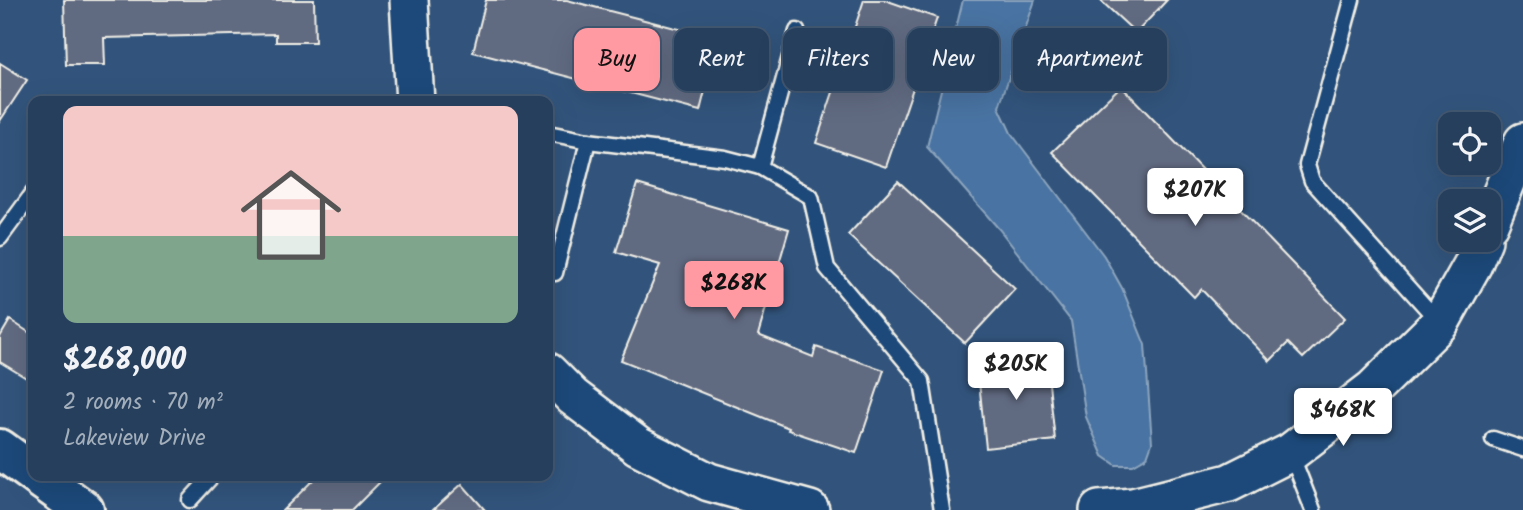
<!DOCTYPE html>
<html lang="en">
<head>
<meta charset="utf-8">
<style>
  body { margin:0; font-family:Kalam,sans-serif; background:#2e4663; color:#f1f3f6; height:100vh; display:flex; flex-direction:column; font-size:26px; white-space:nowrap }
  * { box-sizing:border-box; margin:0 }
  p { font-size:23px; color:#a4afbc }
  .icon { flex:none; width:38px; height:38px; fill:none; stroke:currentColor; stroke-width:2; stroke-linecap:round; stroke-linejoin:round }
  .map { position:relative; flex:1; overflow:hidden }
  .panel { position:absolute; left:28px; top:96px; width:525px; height:385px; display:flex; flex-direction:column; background:#263f5d; border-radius:14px; box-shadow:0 7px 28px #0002,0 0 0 2px #425872 }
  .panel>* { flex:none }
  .top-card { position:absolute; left:574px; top:28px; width:665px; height:63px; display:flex; gap:14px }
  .controls { position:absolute; left:1438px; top:112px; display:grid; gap:14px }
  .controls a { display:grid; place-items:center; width:63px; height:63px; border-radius:14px; background:#263f5d; box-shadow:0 7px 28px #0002,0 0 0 2px #425872; font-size:35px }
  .price { position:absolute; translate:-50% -60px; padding:0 16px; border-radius:7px; background:#fff; color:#222; font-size:23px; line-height:46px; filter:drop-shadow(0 2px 4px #0008) }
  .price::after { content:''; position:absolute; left:50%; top:42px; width:21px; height:16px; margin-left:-10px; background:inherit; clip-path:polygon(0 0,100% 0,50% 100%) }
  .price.active { background:#ff9aa2; color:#111 }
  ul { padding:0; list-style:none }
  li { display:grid; align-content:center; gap:14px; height:371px; padding:0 35px }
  li span { display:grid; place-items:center; height:217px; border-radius:14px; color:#555 }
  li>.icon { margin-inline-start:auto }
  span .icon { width:126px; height:126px; fill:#fffc; stroke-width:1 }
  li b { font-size:30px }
  .tag { padding:0 24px; border-radius:14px; background:#263f5d; box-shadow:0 7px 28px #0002,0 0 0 2px #425872; font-size:24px; line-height:63px }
  .tag.active { background:#ff9aa2; color:#111 }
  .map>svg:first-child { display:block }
  .water { fill:#4873a2; stroke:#8da5be; stroke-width:2 }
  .building { fill:#606a81; stroke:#f4f1e8; stroke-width:2 }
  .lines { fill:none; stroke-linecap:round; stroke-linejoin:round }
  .lane-casing { stroke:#f4f1e8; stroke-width:19 }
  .secondary-casing { stroke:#f4f1e8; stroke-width:42 }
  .primary-casing { stroke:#f4f1e8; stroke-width:44 }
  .lane { stroke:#1f4a7a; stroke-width:14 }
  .secondary { stroke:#1f4a7a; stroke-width:37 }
  .primary { stroke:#1f4a7a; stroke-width:38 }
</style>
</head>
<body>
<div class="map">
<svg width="1523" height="510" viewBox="0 0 1523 510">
  <rect width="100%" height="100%" fill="#32547c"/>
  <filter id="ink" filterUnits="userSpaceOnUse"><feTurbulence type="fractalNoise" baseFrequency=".0143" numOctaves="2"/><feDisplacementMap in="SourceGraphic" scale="14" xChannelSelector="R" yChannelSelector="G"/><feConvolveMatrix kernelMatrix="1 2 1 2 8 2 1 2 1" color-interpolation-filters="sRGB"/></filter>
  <g filter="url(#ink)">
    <!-- water -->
    <polygon class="water" points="963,0 1035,0 999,107 1011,133 1104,256 1122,288 1145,345 1152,443 1147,457 1133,465 1116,465 1103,456 1086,417 1071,321 999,229 927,147"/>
    <!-- building -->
    <g class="building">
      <polygon points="64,0 314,0 315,42 276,42 276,34 104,38 105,65 66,65"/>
      <polygon points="486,0 567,0 718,39 700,111 473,52"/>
      <polygon points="864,0 885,0 937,18 886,167 816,143"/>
      <polygon points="1100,0 1167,0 1136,33"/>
      <polygon points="0,63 27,80 0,121"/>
      <polygon points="1121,86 1345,318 1303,358 1288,343 1270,361 1201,289 1194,297 1052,152"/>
      <polygon points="898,181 1015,289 965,343 848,235"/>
      <polygon points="637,184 789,229 758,335 813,357 816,347 884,370 856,453 788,430 789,428 621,360 660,265 616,252"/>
      <polygon points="10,320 33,335 33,382 0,362 0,337"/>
      <polygon points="1046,355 1055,440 986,448 977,363"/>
      <polygon points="317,476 386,476 352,510 283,510"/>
      <polygon points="462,484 485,510 433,510"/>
    </g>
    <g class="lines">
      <defs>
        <g id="lane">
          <polyline points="1352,0 1307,165 1312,181 1439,322"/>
          <polyline points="548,133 588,141 725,158 760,167 811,197 827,268 922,381 942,510"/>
          <polyline points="760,167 797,31"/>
          <polyline points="0,238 33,193"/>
          <polyline points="555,273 588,141"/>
          <polyline points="1493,439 1523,449"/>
          <polyline points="1291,454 1313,510"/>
          <polyline points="190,500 212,476"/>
        </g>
        <g id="secondary">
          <polyline points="409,0 415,102"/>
          <polyline points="1489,224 1523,142"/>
          <polyline points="548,372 573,397 638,446 709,482 810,510"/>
          <polyline points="1099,510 1133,507 1229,483 1291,452 1373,389 1440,323 1473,264 1483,240"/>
        </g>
        <g id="primary">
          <polyline points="0,449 33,473"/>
          <polyline points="37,476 84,510"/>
        </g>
      </defs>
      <!-- lane casing -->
      <use href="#lane" class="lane-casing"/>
      <!-- secondary casing -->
      <use href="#secondary" class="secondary-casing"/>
      <!-- primary casing -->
      <use href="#primary" class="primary-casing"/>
      <!-- lane -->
      <use href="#lane" class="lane"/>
      <!-- secondary -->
      <use href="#secondary" class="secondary"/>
      <!-- primary -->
      <use href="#primary" class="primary"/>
    </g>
  </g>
</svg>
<div class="controls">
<a><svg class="icon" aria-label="locate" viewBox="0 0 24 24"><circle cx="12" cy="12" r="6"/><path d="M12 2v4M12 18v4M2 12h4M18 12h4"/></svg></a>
<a><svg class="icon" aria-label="layers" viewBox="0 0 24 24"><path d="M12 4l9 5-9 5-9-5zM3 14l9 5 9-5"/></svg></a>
</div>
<b class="price" style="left:1195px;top:228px">$207K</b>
<b class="price active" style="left:734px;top:321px">$268K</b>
<b class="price" style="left:1016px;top:402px">$205K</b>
<b class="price" style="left:1343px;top:448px">$468K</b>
<div class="top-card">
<a class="tag active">Buy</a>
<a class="tag">Rent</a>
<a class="tag">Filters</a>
<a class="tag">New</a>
<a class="tag">Apartment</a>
</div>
<section class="panel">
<ul>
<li><span style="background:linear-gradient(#f6c9c9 60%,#7fa58c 0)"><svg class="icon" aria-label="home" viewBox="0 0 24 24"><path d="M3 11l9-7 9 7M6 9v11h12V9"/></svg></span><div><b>$268,000</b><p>2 rooms · 70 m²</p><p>Lakeview Drive</p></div></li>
</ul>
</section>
</div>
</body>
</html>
